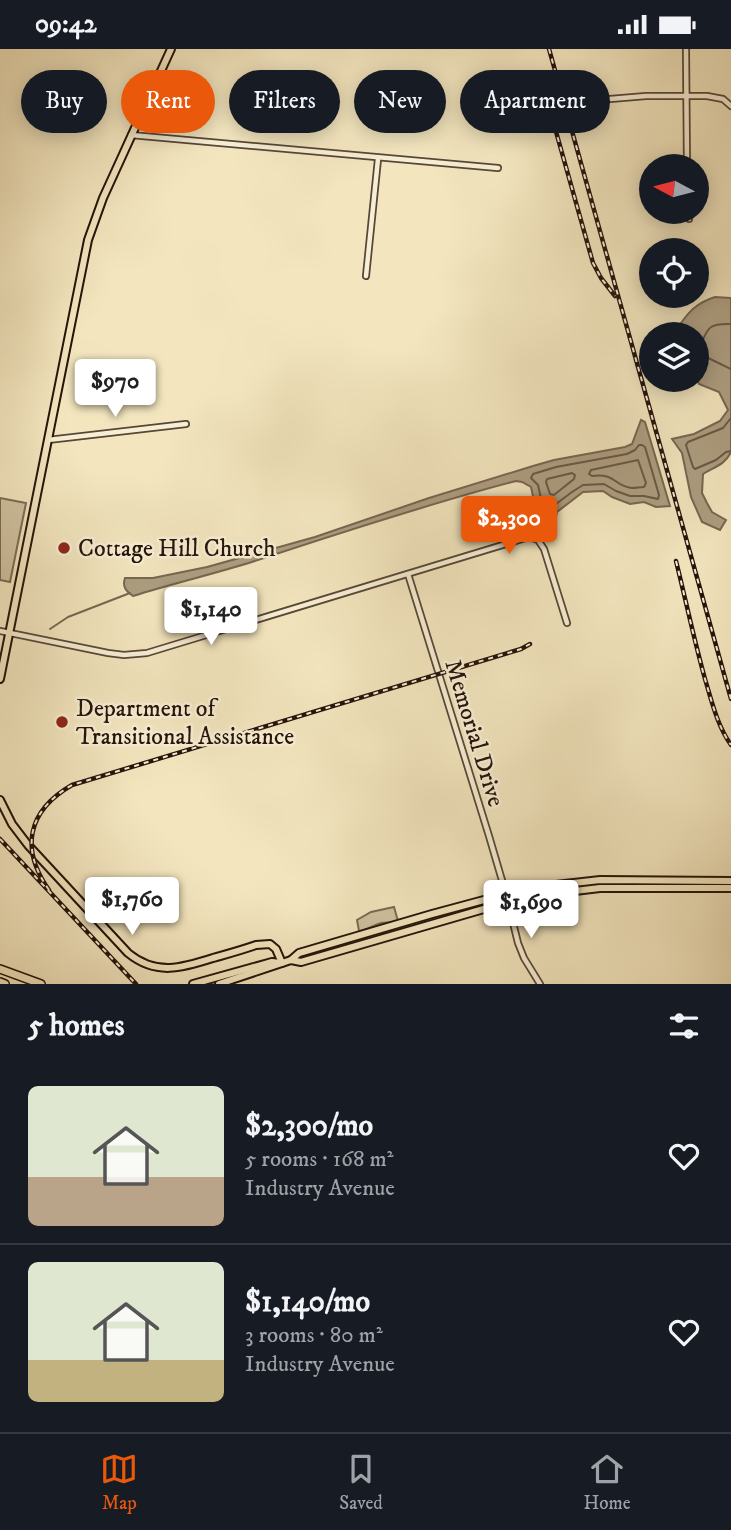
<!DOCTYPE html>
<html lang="en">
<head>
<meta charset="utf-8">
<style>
  body { margin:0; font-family:"IM FELL DW Pica",serif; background:#20242c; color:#f1f3f6; height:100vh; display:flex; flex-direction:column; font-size:26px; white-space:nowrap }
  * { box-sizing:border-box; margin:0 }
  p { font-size:23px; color:#9ea1a6 }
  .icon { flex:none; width:38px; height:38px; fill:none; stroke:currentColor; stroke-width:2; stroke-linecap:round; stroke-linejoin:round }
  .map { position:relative; height:935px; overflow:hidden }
  .side { display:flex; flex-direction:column; background:#171b24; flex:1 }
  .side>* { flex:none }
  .banner { position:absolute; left:21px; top:21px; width:690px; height:63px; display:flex; gap:14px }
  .needle { width:46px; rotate:277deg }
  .buttons { position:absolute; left:639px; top:105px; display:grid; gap:14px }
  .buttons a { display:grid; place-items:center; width:70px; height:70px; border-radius:50%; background:#171b24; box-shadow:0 4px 18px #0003; font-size:35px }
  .price { position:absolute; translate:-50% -60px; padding:0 16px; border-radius:7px; background:#fff; color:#222; font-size:23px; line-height:46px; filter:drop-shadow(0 2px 4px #0008) }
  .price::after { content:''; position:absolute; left:50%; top:42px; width:21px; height:16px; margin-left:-10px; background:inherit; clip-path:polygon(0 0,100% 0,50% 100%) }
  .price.on { background:#ea580c; color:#fff }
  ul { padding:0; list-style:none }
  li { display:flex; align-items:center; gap:21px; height:175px; padding:0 28px }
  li+li { border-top:2px solid #363941 }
  li span { display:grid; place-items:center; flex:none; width:196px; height:140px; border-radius:10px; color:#555 }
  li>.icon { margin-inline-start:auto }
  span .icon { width:84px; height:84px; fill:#fffc; stroke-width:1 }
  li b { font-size:30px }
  h2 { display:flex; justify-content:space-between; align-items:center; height:84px; padding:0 28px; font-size:30px }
  .pill { padding:0 24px; border-radius:32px; background:#171b24; box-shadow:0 4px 18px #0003; font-size:24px; line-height:63px }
  .pill.on { background:#ea580c; color:#fff }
  .status { display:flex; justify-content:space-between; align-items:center; height:49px; padding:0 35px; background:#171b24; direction:ltr }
  .status svg { height:19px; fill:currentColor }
  .menu { display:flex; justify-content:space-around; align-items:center; height:98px; border-top:2px solid #363941; background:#171b24; font-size:19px; color:#9ea1a6 }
  .menu a { display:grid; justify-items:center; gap:4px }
  .menu .on { color:#ea580c }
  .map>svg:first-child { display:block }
  .green { fill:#d0c2a0; stroke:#7a6a54; stroke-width:2 }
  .water { fill:#ad9e81; stroke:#776651; stroke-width:2 }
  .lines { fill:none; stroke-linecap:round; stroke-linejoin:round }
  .shore { stroke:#695845; stroke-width:2 }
  .stream { stroke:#776651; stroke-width:2 }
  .minor-casing { stroke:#584736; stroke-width:8 }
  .major-casing { stroke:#251209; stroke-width:10 }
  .highway-casing { stroke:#251209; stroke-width:10 }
  .minor { stroke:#f7efd5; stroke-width:4.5 }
  .major { stroke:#f3e6bf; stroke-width:6 }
  .highway { stroke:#f3e6bf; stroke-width:7 }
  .rail-casing { stroke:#251209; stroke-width:4.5 }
  .rail { stroke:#f7efd5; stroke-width:2; stroke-dasharray:5; stroke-linecap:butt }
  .poi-dot { fill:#8f2418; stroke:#f7efd5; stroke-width:2.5 }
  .labels { text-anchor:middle; stroke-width:5; stroke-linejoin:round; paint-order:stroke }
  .poi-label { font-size:24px; fill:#251209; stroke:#f7efd5; text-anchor:start }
  .street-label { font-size:24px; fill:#251209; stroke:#f7efd5 }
</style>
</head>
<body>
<div class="status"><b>09:42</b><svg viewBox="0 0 49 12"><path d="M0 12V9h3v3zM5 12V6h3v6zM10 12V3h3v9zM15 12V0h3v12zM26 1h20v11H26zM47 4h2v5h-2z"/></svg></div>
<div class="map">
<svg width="731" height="935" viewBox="0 0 731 935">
  <rect width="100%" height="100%" fill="#f3e6bf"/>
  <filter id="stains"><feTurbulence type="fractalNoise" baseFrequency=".00286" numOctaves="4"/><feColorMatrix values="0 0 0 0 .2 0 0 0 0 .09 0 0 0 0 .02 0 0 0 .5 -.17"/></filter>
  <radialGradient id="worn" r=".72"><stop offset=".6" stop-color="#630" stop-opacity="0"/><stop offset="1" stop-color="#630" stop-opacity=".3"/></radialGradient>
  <!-- green -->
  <g class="green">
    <polygon points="0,449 26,454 10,533 0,531"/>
    <path d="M394,858L398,872C392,874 387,873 381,874C373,876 367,881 359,882L357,871L371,863Z"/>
  </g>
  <!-- water -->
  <g class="water">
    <path d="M715,248L731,249V403C725,416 714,418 703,425L702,444L707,454L712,463L726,471L720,481L702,473L691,448L682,404L672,390L694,385L720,372L728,361L719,343L699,335L697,330L696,285H678L677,280C688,263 696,254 715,248Z"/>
    <path d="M641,371L645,373L670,457L656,458L644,453L630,455L612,448L603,442L583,443L557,463L555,472L548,474L541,472L537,466L531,438L522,433L516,432C432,454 349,481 267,508C223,523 177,533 133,547C126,542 122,538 125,529H153L207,518L315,488L429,449L533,417L554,411L625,398L632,395Z"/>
  </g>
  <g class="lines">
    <!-- shore -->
    <g class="shore">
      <path d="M731,275C705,274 708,281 698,302L700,305L731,320"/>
      <polyline points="731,369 723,379 688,393 686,396 693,418 695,420 716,411 726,403 731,402"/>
      <polygon points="639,396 642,396 645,398 659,446 658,450 644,447 630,447 616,442 604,435 583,436 572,443 552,458 549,463 544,463 538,436 531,429 533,425 556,418 627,405 635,401"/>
      <path d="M638,411L646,434L644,438C640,438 636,439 632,439C613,437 617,424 592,427L589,425L591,421Z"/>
      <polygon points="572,424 575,426 574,430 554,446 550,445 546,433 547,430"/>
    </g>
    <!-- stream -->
    <polyline class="stream" points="50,580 68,568 130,544"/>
    <defs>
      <g id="minor">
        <polyline points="686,0 687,117"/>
        <polyline points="610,50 646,47 707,47 723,50 731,57"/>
        <polyline points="131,86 498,119"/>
        <polyline points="688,163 689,170"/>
        <polyline points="366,227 378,110"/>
        <polyline points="48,391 186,375"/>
        <polyline points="408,525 489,787 506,845 518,894 524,909 540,935"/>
        <polyline points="0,582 108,604 124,606 147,604 529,488 538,491 544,500 567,574"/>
      </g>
      <g id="major">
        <polyline points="0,630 88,191 103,149 171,0"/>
        <path d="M0,751L12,775L28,796L128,904C156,927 182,919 213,909C227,905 242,901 256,896L270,895L276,900L282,914"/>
        <polyline points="291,911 299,904 432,865 506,845 547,837 600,831 731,832"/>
        <polyline points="193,935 272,913 280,914"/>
        <polyline points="219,935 291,911 301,913 508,853 558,844 600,839 731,839"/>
      </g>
      <g id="highway">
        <polyline points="0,920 41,935"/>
        <polyline points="0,933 5,935"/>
      </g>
    </defs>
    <!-- minor casing -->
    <use href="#minor" class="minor-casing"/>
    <!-- major casing -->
    <use href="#major" class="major-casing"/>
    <!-- highway casing -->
    <use href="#highway" class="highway-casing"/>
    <!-- minor -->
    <use href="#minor" class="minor"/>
    <!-- major -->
    <use href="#major" class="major"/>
    <!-- highway -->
    <use href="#highway" class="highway"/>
    <defs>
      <g id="rail">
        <polyline points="549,0 731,650"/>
        <polyline points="544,40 593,214 601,229 615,247"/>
        <path d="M676,512C686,552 694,591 705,630C712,653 717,676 731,696"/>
        <polyline points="0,790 136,935"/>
        <path d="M49,841C20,800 27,762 72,736L521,600L530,595"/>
      </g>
    </defs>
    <!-- rail casing -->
    <use href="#rail" class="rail-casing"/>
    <!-- rail -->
    <use href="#rail" class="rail"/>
  </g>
  <!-- markers -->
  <g class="poi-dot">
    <circle cx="64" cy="499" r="7"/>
    <circle cx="62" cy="673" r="7"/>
  </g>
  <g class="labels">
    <!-- poi labels -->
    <g class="poi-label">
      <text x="78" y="507">Cottage Hill Church</text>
      <text x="76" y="667">Department of<tspan x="76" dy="28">Transitional Assistance</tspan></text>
    </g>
    <!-- street labels -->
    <g class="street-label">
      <text transform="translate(475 684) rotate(73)" y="8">Memorial Drive</text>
    </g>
  </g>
  <rect width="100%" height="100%" filter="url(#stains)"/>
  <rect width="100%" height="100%" fill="url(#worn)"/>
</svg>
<div class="buttons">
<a><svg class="needle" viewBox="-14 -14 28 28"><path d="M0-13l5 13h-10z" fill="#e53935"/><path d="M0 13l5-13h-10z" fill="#9ea1a6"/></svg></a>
<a><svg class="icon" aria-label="locate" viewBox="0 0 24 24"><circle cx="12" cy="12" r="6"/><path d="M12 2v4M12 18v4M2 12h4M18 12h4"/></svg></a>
<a><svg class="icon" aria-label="layers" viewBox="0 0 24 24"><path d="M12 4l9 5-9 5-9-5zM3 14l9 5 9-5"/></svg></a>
</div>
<b class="price" style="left:115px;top:370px">$970</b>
<b class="price on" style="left:509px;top:507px">$2,300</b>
<b class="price" style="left:211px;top:598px">$1,140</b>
<b class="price" style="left:132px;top:888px">$1,760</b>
<b class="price" style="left:531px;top:891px">$1,690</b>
<div class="banner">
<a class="pill">Buy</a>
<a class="pill on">Rent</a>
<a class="pill">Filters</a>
<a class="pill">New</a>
<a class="pill">Apartment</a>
</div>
</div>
<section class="side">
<h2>5 homes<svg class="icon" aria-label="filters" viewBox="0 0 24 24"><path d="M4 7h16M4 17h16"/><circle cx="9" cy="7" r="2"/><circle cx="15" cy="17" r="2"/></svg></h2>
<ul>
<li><span style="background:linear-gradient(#dfe7d0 65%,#b9a48a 0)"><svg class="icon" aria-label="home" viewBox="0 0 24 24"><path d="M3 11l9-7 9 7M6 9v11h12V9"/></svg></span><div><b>$2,300/mo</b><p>5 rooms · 168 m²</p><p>Industry Avenue</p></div><svg class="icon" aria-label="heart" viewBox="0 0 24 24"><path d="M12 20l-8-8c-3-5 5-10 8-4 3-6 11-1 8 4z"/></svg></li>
<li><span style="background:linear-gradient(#dfe7d0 70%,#c2b280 0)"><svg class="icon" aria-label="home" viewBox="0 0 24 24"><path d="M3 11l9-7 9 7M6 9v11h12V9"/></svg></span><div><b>$1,140/mo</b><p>3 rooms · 80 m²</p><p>Industry Avenue</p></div><svg class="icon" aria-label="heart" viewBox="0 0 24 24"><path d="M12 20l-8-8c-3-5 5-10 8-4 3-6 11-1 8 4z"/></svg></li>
</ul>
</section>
<nav class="menu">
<a class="on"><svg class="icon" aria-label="map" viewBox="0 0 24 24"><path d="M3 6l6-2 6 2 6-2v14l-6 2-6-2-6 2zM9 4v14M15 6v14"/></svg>Map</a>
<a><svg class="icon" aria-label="saved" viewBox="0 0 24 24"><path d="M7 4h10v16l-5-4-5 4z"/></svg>Saved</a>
<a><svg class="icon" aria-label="home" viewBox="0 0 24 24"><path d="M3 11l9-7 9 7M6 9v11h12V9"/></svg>Home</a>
</nav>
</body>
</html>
